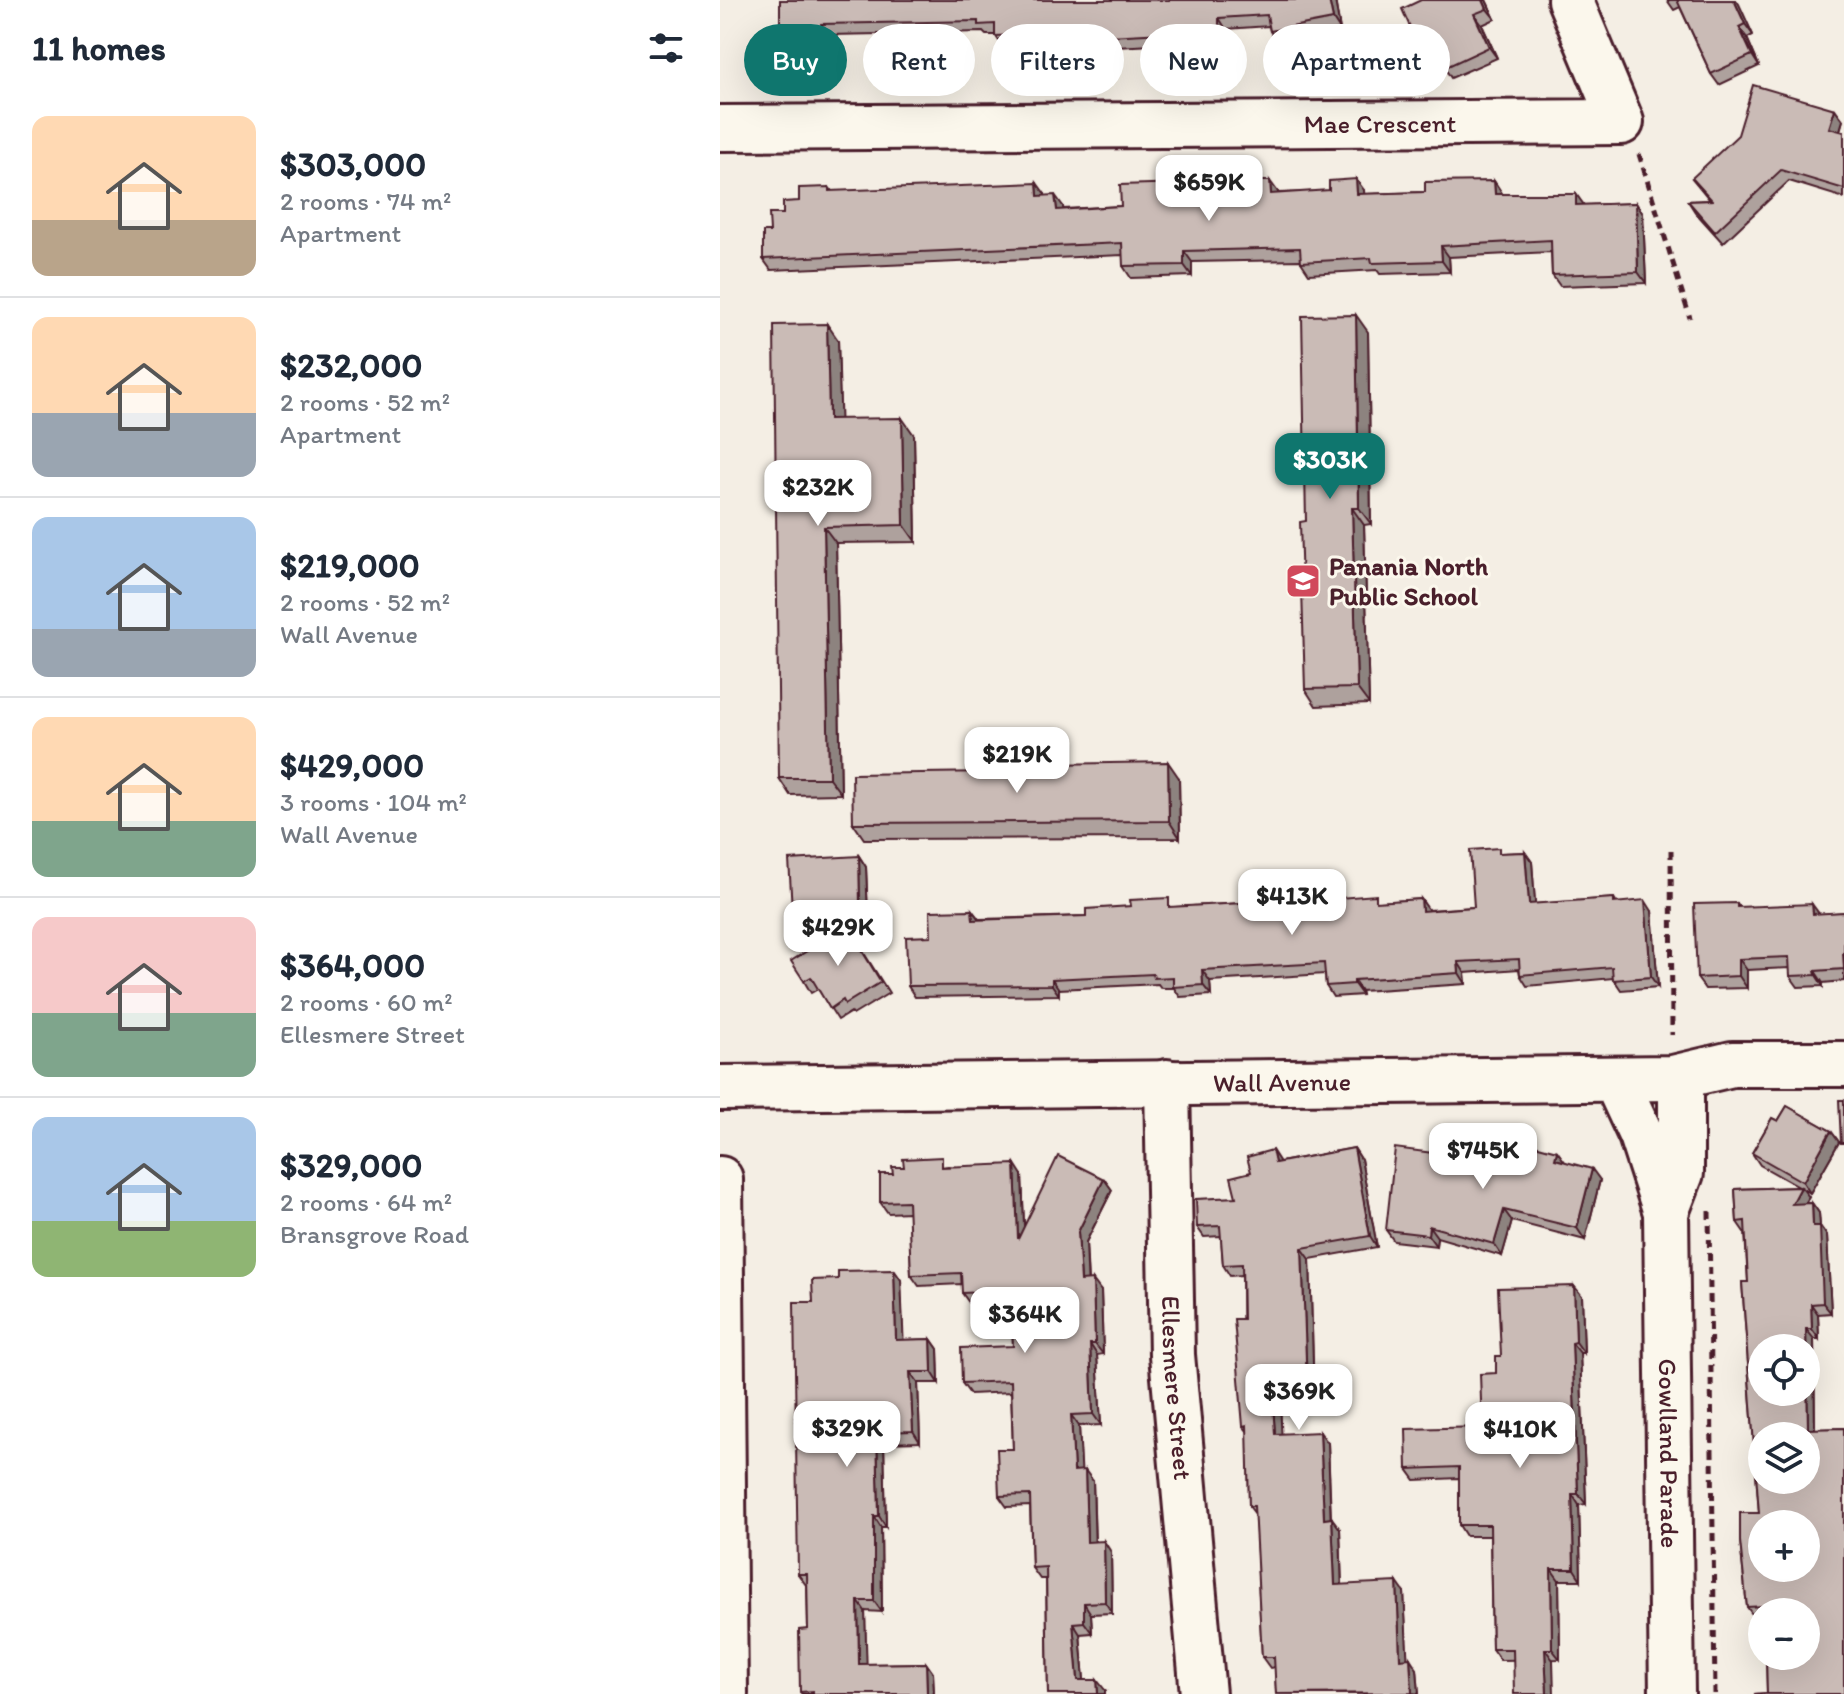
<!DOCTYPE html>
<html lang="en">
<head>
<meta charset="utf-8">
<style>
  body { margin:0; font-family:Itim,sans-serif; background:#f6f6f7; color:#1f2937; height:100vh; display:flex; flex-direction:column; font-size:30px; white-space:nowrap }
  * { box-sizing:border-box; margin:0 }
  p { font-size:26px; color:#747a83 }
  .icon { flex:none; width:44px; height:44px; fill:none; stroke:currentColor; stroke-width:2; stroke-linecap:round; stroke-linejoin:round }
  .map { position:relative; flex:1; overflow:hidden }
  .sheet { display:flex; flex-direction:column; background:#fff; width:720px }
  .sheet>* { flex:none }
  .top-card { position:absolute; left:24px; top:24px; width:760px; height:72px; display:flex; gap:16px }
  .fabs { position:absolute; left:1028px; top:1334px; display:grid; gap:16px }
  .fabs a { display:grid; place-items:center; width:72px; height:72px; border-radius:50%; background:#fff; box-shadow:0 8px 32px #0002; font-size:40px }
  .price { position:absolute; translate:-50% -68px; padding:0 18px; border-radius:16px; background:#fff; color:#222; font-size:26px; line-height:52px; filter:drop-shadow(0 2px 4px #0008) }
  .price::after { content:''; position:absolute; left:50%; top:48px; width:24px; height:18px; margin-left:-12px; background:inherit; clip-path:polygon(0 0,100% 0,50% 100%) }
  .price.current { background:#0f766e; color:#fff }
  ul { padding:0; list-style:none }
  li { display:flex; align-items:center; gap:24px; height:200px; padding:0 32px }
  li+li { border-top:2px solid #e0e1e3 }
  li span { display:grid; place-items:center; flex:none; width:224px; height:160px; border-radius:16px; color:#555 }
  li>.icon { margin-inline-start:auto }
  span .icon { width:96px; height:96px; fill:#fffc; stroke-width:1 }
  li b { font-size:34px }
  h2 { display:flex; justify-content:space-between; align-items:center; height:96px; padding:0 32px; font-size:34px }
  .pill { padding:0 28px; border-radius:36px; background:#fff; box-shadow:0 8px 32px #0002; font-size:28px; line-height:72px }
  .pill.current { background:#0f766e; color:#fff }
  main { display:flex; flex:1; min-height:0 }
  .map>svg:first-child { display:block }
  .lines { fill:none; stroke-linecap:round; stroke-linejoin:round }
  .minor-casing { stroke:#4a1f2b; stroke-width:50 }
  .major-casing { stroke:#4a1f2b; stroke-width:50 }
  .path { stroke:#4a1f2b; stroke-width:5; stroke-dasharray:8 6; stroke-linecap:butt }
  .minor { stroke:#fbf7ec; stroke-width:44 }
  .major { stroke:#fbf7ec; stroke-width:44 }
  .wall { fill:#aea19d; stroke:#4a1f2b; stroke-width:2; fill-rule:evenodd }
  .shaded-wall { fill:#8d837f; stroke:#4a1f2b; stroke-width:2 }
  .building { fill:#cabbb6; stroke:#4a1f2b; stroke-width:2; fill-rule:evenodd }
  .labels { text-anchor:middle; stroke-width:6; stroke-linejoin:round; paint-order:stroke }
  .street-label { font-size:26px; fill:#4a1f2b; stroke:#fbf7ec }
  .poi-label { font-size:26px; font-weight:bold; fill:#4a1f2b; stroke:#fbf7ec; text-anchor:start }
</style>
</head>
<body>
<main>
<section class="sheet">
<h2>11 homes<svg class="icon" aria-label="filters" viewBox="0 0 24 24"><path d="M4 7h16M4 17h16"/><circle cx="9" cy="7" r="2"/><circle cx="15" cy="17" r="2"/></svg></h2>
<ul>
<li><span style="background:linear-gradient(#ffd9b3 65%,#b9a48a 0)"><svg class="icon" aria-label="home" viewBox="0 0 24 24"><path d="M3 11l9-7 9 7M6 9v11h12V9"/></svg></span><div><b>$303,000</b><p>2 rooms · 74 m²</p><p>Apartment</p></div></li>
<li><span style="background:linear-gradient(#ffd9b3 60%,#9aa5b1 0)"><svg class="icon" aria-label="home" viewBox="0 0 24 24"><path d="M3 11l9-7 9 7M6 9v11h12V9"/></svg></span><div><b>$232,000</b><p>2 rooms · 52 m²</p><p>Apartment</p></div></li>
<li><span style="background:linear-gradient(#a9c7e8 70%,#9aa5b1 0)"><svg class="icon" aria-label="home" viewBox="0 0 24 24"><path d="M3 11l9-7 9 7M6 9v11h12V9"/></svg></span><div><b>$219,000</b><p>2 rooms · 52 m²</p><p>Wall Avenue</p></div></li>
<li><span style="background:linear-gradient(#ffd9b3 65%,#7fa58c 0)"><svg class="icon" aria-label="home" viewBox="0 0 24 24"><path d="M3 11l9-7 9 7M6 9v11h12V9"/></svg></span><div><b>$429,000</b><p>3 rooms · 104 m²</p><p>Wall Avenue</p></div></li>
<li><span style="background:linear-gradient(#f6c9c9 60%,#7fa58c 0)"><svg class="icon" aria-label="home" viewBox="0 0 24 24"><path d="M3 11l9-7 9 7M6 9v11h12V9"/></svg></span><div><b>$364,000</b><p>2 rooms · 60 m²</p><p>Ellesmere Street</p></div></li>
<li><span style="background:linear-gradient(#a9c7e8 65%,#8fb573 0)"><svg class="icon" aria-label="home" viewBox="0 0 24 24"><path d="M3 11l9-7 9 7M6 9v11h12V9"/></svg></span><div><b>$329,000</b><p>2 rooms · 64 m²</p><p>Bransgrove Road</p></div></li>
</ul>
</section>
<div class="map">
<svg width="1124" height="1694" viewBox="0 0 1124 1694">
  <rect width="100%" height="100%" fill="#f4eee4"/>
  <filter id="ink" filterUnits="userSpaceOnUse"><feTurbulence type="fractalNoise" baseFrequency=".0125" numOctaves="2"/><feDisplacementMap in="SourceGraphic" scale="16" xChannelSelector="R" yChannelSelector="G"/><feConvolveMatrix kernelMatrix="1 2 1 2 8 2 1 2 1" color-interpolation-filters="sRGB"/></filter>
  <g filter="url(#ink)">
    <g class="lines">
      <defs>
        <g id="minor">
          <path id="s1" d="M0,128L901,122L850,0"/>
          <path id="s2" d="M895,1079L921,1135L946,1212L952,1694"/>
          <path id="s3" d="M447,1082L452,1355L483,1694"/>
          <path id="s4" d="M0,1088L953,1078L1012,1064H1124"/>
          <polyline points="946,1212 961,1173 961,1078"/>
        </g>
        <polyline id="major" points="0,1179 5,1694"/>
      </defs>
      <!-- minor casing -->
      <use href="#minor" class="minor-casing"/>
      <!-- major casing -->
      <use href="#major" class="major-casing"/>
      <!-- path -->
      <g class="path">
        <polyline points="919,154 970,318"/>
        <polyline points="951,850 952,1035"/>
        <polyline points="989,1211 995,1694"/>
      </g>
      <!-- minor -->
      <use href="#minor" class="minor"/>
      <!-- major -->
      <use href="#major" class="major"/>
    </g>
    <!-- wall -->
    <g class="wall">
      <polygon points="60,0 615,0 620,30 557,42 550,31 549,26 506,29 507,41 303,52 299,46 283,47 275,35 266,35 263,32 109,35 110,68 74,68 66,58 66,38 60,30"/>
      <polygon points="766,0 775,19 762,25 777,58 731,78 721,62 711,67 703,56"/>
      <polygon points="947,0 1016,0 1033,35 1027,38 1039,66 999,85 991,74 960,7 954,10"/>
      <polygon points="1115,109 1123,120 1120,131 1124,132 1124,198 1069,181 1003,243 975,212 968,201 990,200 972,178"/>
      <polygon points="774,181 782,194 856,194 863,205 916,203 923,214 926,283 840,286 832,275 831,252 729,257 730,272 660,274 657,270 589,274 581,262 581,260 472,262 472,276 411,278 403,266 403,255 51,270 43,259 50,232 63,214 79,201 109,187 112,191 325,194 325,196 343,206 343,209 401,206 462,183 467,190 558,192 558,193 644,190 644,194 705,192"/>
      <polygon points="648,332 651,524 644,525 649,704 596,706 585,689 586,521"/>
      <polygon points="118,340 120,419 194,435 196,542 116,543 121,794 70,795 59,778"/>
      <polygon points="459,778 460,838 144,839 133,823"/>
      <polygon points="805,852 812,862 815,904 894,898 897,903 932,911 938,987 901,990 893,978 807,986 800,975 799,969 745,973 746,984 641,991 642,995 613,997 606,986 605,974 490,981 491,995 460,997 454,988 441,988 438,984 339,989 339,995 195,997 188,986 252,910 259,919 366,916 455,907 523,903 580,885 587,895 588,900 660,902 701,899 708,910 754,907 782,853"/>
      <polygon points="139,856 146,867 148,916 79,920 72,909"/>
      <polygon points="1017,903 1020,907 1099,914 1124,912 1124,981 1103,983 1103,986 1078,987 1070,976 1070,968 1027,970 1027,988 985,989 977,978"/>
      <polygon points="127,926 169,993 133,1015 131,1012 118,1020 98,989 91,993 84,981"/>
      <path d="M1067,1106L1111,1131L1119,1142L1090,1193L1083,1189L1089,1197L1085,1203H1092L1099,1213L1100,1226L1107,1236L1111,1313L1098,1314L1099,1339H1094L1095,1429L1124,1428V1694H1034L1047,1693L1046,1656H1086V1612H1042V1617H1034L1027,1607L1020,1541V1513H1039L1022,1282H1028L1025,1232H1024L1017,1222L1015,1189L1079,1187L1040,1165L1032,1153L1052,1118L1058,1121ZM1042,1348H1086V1392H1042ZM1042,1436H1086V1480H1042ZM1042,1524H1086V1568H1042Z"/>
      <polygon points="634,1148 641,1159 657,1247 590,1259 594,1399 560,1401 561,1434 608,1443 611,1518 620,1529 622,1585 684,1592 687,1659 697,1669 699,1694 556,1694 555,1667 550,1668 542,1657 535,1514 529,1506 528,1432 523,1426 522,1275 510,1276 503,1265 501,1236 484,1237 477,1227 516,1197 531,1172 560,1162"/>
      <polygon points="837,1151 845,1162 880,1180 865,1240 792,1221 782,1256 717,1237 716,1246 674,1241 666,1230 772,1161 809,1154"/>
      <polygon points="228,1166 302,1175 304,1226 384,1179 392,1190 366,1242 368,1280 381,1291 383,1354 377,1355 381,1425 359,1426 361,1470 373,1481 375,1542 391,1552 392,1613 371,1614 372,1633 360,1634 364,1680 385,1690 328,1694 326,1579 320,1579 312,1568 310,1506 287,1507 279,1496 293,1449 291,1392 250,1394 242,1383 293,1346 291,1302 250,1304 242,1293 242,1284 199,1286 191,1275 189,1212 168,1213 160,1202 173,1174"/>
      <polygon points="174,1270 181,1280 183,1340 211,1339 218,1349 219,1383 198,1383 200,1442 164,1443 166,1527 161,1527 162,1612 145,1611 146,1664 206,1663 213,1673 214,1694 82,1694 80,1692 88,1629 87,1585 86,1585 78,1574 118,1279"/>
      <polygon points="854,1286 862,1296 864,1353 860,1353 866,1504 859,1505 861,1580 839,1580 840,1659 780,1660 772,1649 770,1536 746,1536 739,1525 739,1478 695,1480 687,1469 762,1427 776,1373"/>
    </g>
    <!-- shaded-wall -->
    <g class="shaded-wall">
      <polygon points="609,0 615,0 620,30 613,19"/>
      <polygon points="763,0 766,0 775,19 767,9"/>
      <polygon points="1014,0 1016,0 1019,4 1033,35 1025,24"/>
      <polygon points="754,14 762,25 777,58 769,47"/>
      <polygon points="499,18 506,29 507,41 499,30"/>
      <polygon points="101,24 109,35 110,68 102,57"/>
      <polygon points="1019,27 1027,38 1039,66 1032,55"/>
      <polygon points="1115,109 1123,120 1117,140 1109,128"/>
      <polygon points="636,179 644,190 645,205 637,194"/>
      <polygon points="550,181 558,192 559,205 551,194"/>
      <polygon points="774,181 782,193 783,205 775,194"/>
      <polygon points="317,183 325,194 326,207 318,196"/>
      <polygon points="856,194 864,205 856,205"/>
      <polygon points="335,195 343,206 344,221 337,210"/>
      <polygon points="916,203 923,214 926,283 918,272"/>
      <polygon points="721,246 729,257 730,272 722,261"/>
      <polygon points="464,251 472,262 472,276 464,265"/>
      <polygon points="636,315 648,332 651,524 639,508"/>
      <polygon points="107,324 118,340 121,436 109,419"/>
      <polygon points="182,418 194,435 196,542 184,525"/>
      <polygon points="632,508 644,525 649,704 637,688"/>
      <polygon points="104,527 116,543 121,794 109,778"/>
      <polygon points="448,762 459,778 460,838 449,821"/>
      <polygon points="805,852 812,862 816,915 809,904"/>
      <polygon points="139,856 146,867 148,916 140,906"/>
      <polygon points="580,885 587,895 588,911 581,901"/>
      <polygon points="701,899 708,909 709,921 702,911"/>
      <polygon points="925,900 932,911 938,987 931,977"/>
      <polygon points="1092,904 1100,915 1093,914"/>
      <polygon points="252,910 260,921 253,920"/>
      <polygon points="1019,959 1027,970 1027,988 1019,976"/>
      <polygon points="738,962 745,973 746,984 739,973"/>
      <polygon points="482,970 490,981 491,995 483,985"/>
      <polygon points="1095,971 1103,983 1103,986 1096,975"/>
      <polygon points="332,979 339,989 339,995 332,985"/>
      <polygon points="634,980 641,991 642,995 634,984"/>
      <polygon points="1111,1131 1119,1142 1090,1193 1083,1182"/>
      <polygon points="634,1148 641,1159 657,1247 650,1236"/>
      <polygon points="552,1150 559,1161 562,1173 555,1163"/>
      <polygon points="837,1151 845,1162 835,1159"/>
      <polygon points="295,1164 302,1175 305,1250 298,1239"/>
      <polygon points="872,1169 880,1180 865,1240 857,1228"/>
      <polygon points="384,1179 392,1190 366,1242 368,1292 361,1281 358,1232"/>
      <polygon points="1081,1187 1089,1197 1079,1214 1072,1204"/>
      <polygon points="1092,1203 1099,1213 1100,1226 1107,1236 1111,1313 1103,1303 1093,1226"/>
      <polygon points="784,1210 792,1221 782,1256 774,1244"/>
      <polygon points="709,1226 717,1237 716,1246 708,1235"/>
      <polygon points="582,1248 590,1259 594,1399 587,1388"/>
      <polygon points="174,1270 181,1280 184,1350 176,1340"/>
      <polygon points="373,1280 381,1291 383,1354 375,1344"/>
      <polygon points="854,1286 862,1296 864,1353 856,1342"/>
      <polygon points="1091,1304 1098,1314 1099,1339 1092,1329"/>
      <polygon points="1086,1329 1094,1339 1095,1439 1088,1429"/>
      <polygon points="211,1339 218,1349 219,1383 212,1372"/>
      <polygon points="852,1343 860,1353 866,1504 858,1494"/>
      <polygon points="370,1344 377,1355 381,1425 373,1414"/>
      <polygon points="190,1372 198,1383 200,1442 193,1431"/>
      <polygon points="552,1390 560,1401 562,1444 555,1434"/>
      <polygon points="351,1415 359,1426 362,1481 354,1471"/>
      <polygon points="157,1432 164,1443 166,1527 159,1516"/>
      <polygon points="600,1432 608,1443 611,1529 604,1519"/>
      <polygon points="365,1470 373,1481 375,1553 367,1542"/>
      <polygon points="852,1494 859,1505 861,1580 854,1569"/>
      <polygon points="154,1516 161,1527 162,1612 154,1601"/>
      <polygon points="612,1518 620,1529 622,1596 615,1585"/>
      <polygon points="384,1541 391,1552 392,1613 385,1602"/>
      <polygon points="831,1569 839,1580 840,1659 832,1649"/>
      <polygon points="677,1582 684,1592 688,1669 680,1659"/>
      <polygon points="138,1601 145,1611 147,1674 139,1664"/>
      <polygon points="364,1603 371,1614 372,1633 364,1622"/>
      <polygon points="353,1623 360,1634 365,1691 358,1680"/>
      <polygon points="825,1649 833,1660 834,1694 827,1694"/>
      <polygon points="690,1658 697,1669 699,1694 692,1693"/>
      <polygon points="206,1663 213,1673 214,1694 207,1694"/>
      <polygon points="377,1680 385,1690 385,1694 378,1694"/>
    </g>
    <!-- building -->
    <g class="building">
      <polygon points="60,0 609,0 613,19 550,31 547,15 499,18 499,30 296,41 296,35 275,36 275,24 258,25 258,21 101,24 102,57 66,58 65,30 60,30"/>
      <polygon points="701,0 763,0 767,9 754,14 769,47 724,68 716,50 703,56 682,9"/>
      <polygon points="957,0 1014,0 1025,24 1019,27 1032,55 991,74"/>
      <polygon points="1033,85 1115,109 1109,128 1124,132 1124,189 1061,170 995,232 968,201 992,200 972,178 1018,135"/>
      <polygon points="636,179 637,194 705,192 705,182 774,181 775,194 856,194 856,205 916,203 918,272 832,275 831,240 721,246 722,261 652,263 651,258 581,262 580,248 464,251 464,265 403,266 402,243 43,259 43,232 50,232 49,214 63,214 63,202 79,201 79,188 109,187 109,191 317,183 318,196 335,195 337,210 401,206 400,185 462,183 462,190 525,188 526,181 550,181 551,194 609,190 609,181"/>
      <polygon points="636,315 639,508 632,508 637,688 585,689 580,522 586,521 582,316"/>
      <polygon points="107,324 109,419 182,418 184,525 104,527 109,778 59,778 54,325"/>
      <polygon points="448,762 449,821 133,823 132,774 271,772 271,765"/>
      <polygon points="779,848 779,853 805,852 809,904 894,898 894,903 925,900 931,977 893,980 892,967 800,975 799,959 738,962 739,973 634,980 634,984 606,986 604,963 482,970 483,985 453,987 453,977 434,978 433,974 332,979 332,985 188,986 186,937 211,936 210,911 252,910 253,920 366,916 366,909 411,906 410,900 449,898 449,907 523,903 522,888 580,885 581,901 656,895 656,902 701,899 702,911 754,907 750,850"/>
      <polygon points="139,856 140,906 72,909 69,860"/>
      <polygon points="1017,903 1017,907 1092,904 1093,914 1124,912 1124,952 1123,953 1124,969 1095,971 1096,975 1070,976 1069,957 1019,959 1019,976 977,978 974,904"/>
      <polygon points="127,926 161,982 125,1004 123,1000 110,1009 91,977 84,981 71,961"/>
      <polygon points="1119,1100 1124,1100 1124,1143 1121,1143"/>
      <polygon points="1067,1106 1111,1131 1083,1182 1032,1153 1052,1118 1058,1121"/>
      <polygon points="811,1144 837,1151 835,1159 872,1169 857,1228 784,1210 774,1244 709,1226 708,1235 666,1230 675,1148 752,1158 752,1155 772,1161 777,1145 809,1154"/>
      <polygon points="634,1148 650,1236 582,1248 587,1388 552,1390 555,1434 600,1432 604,1519 612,1518 615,1585 677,1582 680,1659 690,1658 692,1693 556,1694 554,1657 542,1657 534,1506 529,1506 527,1425 523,1426 514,1319 523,1319 522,1264 503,1265 500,1226 477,1227 476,1199 516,1197 511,1177 531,1172 527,1157 552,1150 555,1163"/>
      <polygon points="338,1156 384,1179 358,1232 361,1281 373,1280 375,1344 370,1344 373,1414 351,1415 354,1471 365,1470 367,1542 384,1541 385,1602 364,1603 364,1622 353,1623 358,1680 377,1680 378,1694 328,1694 326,1567 312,1568 310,1495 279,1496 277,1449 293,1449 291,1381 242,1383 241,1348 293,1346 291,1291 242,1293 241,1273 191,1275 188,1201 160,1202 160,1174 173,1174 172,1167 184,1167 183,1159 222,1157 222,1167 295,1164 298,1239"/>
      <path d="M1081,1187L1072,1204L1092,1203L1093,1226H1100L1103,1303L1091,1304L1092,1329H1086L1088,1429L1124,1428V1694H1034L1047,1693L1046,1656H1086V1612H1044V1606L1027,1607L1020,1541V1513H1039L1022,1282H1028L1025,1221L1017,1222L1015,1189ZM1042,1348H1086V1392H1042ZM1042,1436H1086V1480H1042ZM1042,1524H1086V1568H1042Z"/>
      <polygon points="174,1270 176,1340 211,1339 212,1372 190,1372 193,1431 157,1432 159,1516 154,1516 154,1601 138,1601 139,1664 206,1663 207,1694 93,1694 93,1691 80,1692 79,1630 88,1629 87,1574 78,1574 74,1302 93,1302 92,1280 118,1279 118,1271"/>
      <polygon points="854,1286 856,1342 852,1343 858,1494 852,1494 854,1569 831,1569 832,1649 825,1649 827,1694 794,1694 793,1649 772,1649 770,1525 739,1525 739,1467 687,1469 686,1429 762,1427 760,1374 776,1373 776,1356 781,1356 778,1288"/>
    </g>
  </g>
  <!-- icons -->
  <defs>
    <symbol id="school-square" viewBox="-11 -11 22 22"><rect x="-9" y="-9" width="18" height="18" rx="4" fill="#d1495b" stroke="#fbf7ec"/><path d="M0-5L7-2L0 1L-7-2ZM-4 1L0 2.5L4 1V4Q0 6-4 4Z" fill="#fff"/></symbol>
  </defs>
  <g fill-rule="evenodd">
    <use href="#school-square" x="563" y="561" width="40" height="40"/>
  </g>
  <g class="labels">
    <!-- street labels -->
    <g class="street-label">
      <text dy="9" stroke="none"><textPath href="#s1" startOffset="660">Mae Crescent</textPath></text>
      <text dy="9" stroke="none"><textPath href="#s4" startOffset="562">Wall Avenue</textPath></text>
      <text dy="9" stroke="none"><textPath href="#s3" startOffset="306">Ellesmere Street</textPath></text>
      <text dy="9" stroke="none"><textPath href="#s2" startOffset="384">Gowlland Parade</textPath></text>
    </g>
    <!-- poi labels -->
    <g class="poi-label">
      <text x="609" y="575">Panania North<tspan x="609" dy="30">Public School</tspan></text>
    </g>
  </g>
</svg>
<div class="fabs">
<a><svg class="icon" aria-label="locate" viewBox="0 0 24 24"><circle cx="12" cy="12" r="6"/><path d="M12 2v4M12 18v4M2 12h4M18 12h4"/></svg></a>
<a><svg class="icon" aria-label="layers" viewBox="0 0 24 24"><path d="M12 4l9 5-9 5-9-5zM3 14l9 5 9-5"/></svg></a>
<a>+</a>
<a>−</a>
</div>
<b class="price" style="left:489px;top:223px">$659K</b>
<b class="price current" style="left:610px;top:501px">$303K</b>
<b class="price" style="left:98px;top:528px">$232K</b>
<b class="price" style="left:297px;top:795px">$219K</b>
<b class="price" style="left:572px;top:937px">$413K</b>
<b class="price" style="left:118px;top:968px">$429K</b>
<b class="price" style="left:763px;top:1191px">$745K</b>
<b class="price" style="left:305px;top:1355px">$364K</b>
<b class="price" style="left:579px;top:1432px">$369K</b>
<b class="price" style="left:127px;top:1469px">$329K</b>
<b class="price" style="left:800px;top:1470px">$410K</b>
<div class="top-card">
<a class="pill current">Buy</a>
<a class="pill">Rent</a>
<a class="pill">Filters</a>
<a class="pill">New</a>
<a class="pill">Apartment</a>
</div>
</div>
</main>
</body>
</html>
